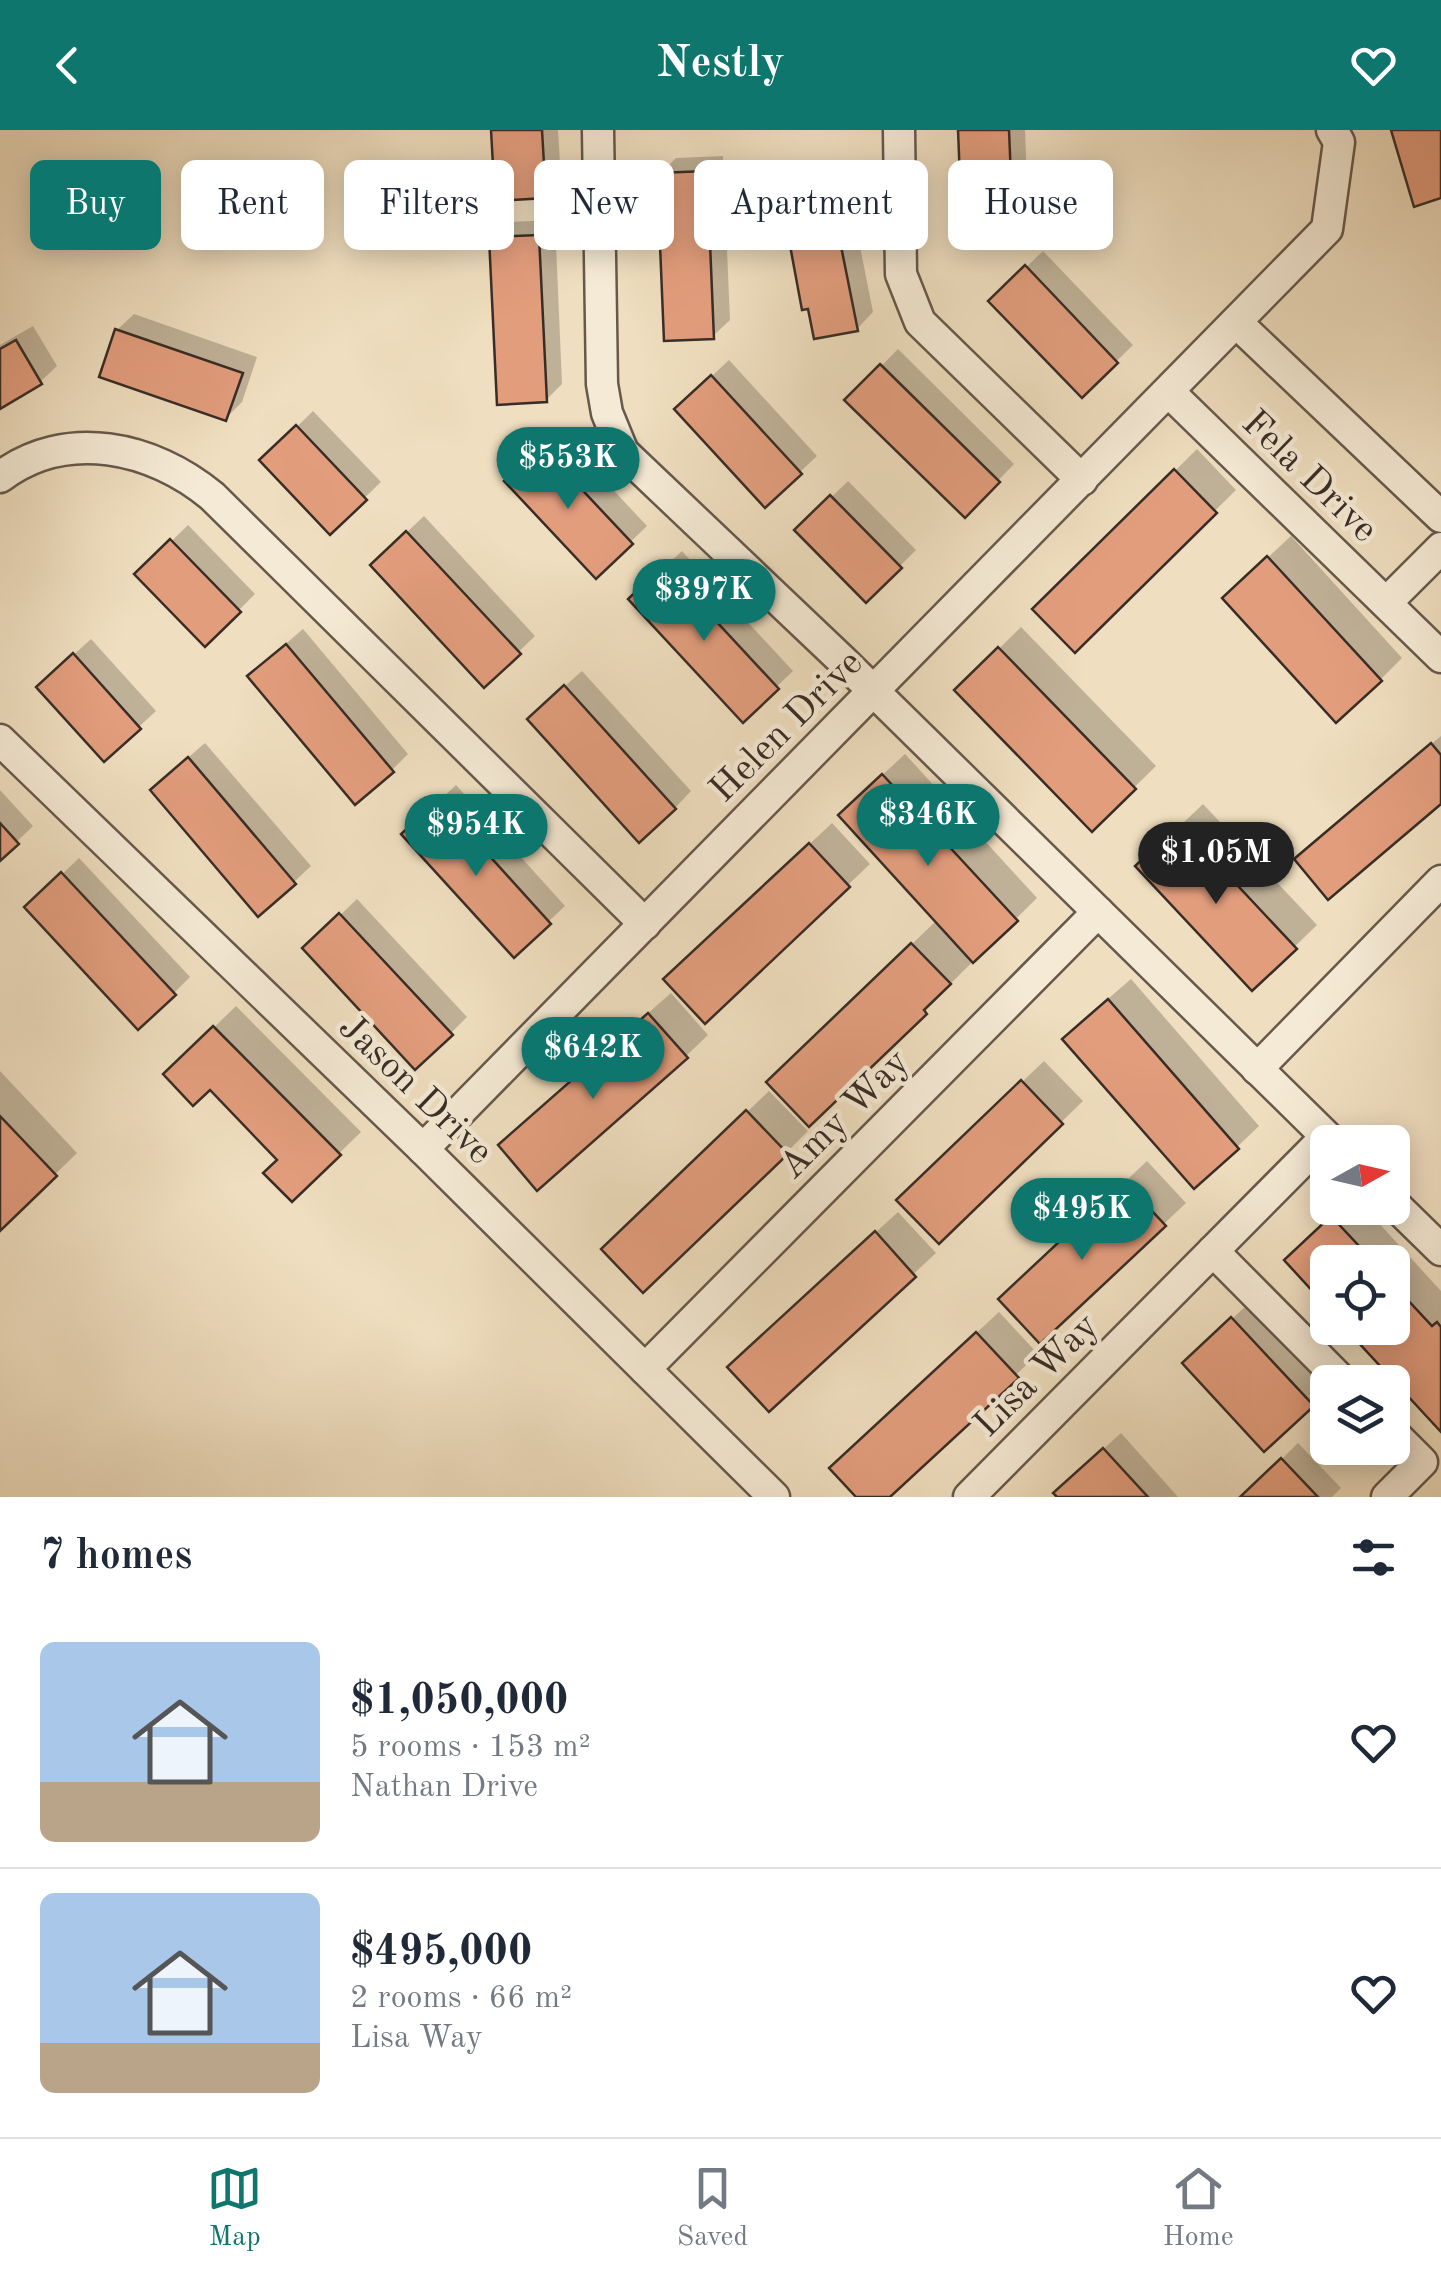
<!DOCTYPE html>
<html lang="en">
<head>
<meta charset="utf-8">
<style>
  body { margin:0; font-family:"Old Standard TT",serif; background:#f2f2f3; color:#1f2937; height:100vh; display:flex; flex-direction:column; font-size:38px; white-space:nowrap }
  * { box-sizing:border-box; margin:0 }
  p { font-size:32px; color:#747a83 }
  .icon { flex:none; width:55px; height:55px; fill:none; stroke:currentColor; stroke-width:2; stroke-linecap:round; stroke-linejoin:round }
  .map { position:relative; height:1367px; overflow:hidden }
  .details { display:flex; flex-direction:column; background:#fff; flex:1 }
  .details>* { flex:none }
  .guide { position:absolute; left:30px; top:30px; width:1382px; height:90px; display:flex; gap:20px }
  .needle { width:65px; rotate:82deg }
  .tools { position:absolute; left:1310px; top:995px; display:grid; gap:20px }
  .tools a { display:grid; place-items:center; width:100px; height:100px; border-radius:15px; background:#fff; box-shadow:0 5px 25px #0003; font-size:50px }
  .price { position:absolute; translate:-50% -85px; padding:0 22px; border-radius:35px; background:#0f766e; color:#fff; font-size:32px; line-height:65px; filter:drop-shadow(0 2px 5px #0008) }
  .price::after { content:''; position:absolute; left:50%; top:60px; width:30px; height:22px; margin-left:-15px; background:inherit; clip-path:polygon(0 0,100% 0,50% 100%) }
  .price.on { background:#222; color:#fff }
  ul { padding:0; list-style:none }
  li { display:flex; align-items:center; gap:30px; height:250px; padding:0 40px }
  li+li { border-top:2px solid #e0e1e3 }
  li span { display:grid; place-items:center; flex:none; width:280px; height:200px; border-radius:15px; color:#555 }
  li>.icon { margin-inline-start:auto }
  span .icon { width:120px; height:120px; fill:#fffc; stroke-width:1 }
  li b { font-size:42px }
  h2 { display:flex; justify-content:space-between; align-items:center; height:120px; padding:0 40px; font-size:42px }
  .pill { padding:0 35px; border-radius:15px; background:#fff; box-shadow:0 5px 25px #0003; font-size:35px; line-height:90px }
  .pill.on { background:#0f766e; color:#fff }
  header { display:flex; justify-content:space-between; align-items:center; height:130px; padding:0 40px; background:#0f766e; color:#fff; font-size:45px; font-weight:800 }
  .dock { display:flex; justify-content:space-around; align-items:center; height:140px; border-top:2px solid #e0e1e3; background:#fff; font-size:28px; color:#747a83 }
  .dock a { display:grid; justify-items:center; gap:5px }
  .dock .on { color:#0f766e }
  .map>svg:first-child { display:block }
  .shadow { fill:#0003 }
  .building { fill:#e29d7d; stroke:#382d26; stroke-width:2.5 }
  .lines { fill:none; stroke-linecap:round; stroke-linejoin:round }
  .minor-casing { stroke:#66594c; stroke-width:35 }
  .minor { stroke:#f5ead5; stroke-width:30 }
  .labels { text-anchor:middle; stroke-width:9; stroke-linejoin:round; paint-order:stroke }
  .street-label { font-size:38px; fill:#382d26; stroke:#f5ead5 }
</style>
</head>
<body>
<header><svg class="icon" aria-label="back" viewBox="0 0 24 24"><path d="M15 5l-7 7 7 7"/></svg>Nestly<svg class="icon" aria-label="heart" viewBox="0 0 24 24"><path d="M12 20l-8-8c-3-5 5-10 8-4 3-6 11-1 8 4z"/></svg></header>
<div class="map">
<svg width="1441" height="1367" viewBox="0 0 1441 1367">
  <rect width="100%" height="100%" fill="#efdebf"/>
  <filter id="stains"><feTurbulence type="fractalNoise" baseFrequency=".002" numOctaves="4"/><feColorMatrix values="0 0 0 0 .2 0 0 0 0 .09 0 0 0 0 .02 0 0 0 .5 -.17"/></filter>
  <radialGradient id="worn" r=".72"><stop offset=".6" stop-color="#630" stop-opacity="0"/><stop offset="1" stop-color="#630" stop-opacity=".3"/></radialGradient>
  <!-- shadow -->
  <g class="shadow">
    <polygon points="493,0 558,0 561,49 545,65"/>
    <polygon points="960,0 1025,0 1028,78 1012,95"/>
    <polygon points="723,26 730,190 713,206 660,44 676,28"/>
    <polygon points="854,86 873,182 857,199 791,111 808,95"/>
    <polygon points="555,90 562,254 546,270 492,108 508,92"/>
    <polygon points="1043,121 1133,215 1082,265 991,171"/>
    <polygon points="134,184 257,227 242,272 226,288 117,200"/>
    <polygon points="33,196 57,236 40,252 0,277 0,215"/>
    <polygon points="898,219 1014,334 965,385 848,270"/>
    <polygon points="729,230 817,326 766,374 694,263"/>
    <polygon points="313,281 381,352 330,401 263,330"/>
    <polygon points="559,302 647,396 596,445 524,335"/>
    <polygon points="1197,319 1236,360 1075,519 1036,479"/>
    <polygon points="848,351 916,420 866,470 798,400"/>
    <polygon points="424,386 535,506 484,555 389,419"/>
    <polygon points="188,395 255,464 205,514 138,444"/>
    <polygon points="1291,406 1402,528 1380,550 1247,447"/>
    <polygon points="682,421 793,541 743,589 648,453"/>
    <polygon points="1021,497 1156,636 1092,699 957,560"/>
    <polygon points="303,499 408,624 392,640 267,530"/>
    <polygon points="91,509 156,581 104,629 56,541"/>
    <polygon points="582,541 691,661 675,678 546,573"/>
    <polygon points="1441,606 1441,671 1314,713"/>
    <polygon points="205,613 311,736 294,752 169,644"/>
    <polygon points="905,624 1037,768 809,994 791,930 937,790 862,664"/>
    <polygon points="456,655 565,776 514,824 421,688"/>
    <polygon points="0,660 33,696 0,728"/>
    <polygon points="1203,674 1317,795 1252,858 1160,715"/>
    <polygon points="832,693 870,734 705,891 688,828"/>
    <polygon points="79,728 190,847 174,863 28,777"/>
    <polygon points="357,769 467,887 451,903 306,818"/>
    <polygon points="1131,849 1259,996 1237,1017 1087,887"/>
    <polygon points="671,863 708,905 686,926 522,994"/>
    <polygon points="236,876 361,1002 292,1069 280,1029 210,956 166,944"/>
    <polygon points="1044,931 1083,971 939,1111 921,1049"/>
    <polygon points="0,941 77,1023 0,1098"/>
    <polygon points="769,961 808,1001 786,1023 626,1098"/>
    <polygon points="1147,1031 1186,1073 1040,1211 1023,1148"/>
    <polygon points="1342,1078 1365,1078 1441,1161 1441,1298 1349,1198 1392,1198 1392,1132 1328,1132 1309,1108"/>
    <polygon points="898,1082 936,1123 769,1279 752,1215"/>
    <polygon points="1249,1173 1328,1258 1312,1275 1202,1217"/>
    <polygon points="999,1182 1038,1224 886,1367 859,1367 854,1316"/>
    <polygon points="1121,1303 1178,1367 1061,1367 1073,1347"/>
    <polygon points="1298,1313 1341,1358 1332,1367 1243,1367"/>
  </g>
  <!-- building -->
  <g class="building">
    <polygon points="491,0 542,0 546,68 495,71"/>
    <polygon points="958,0 1009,0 1013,97 962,99"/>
    <polygon points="1391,0 1441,0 1441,68 1414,77"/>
    <polygon points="707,41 714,209 664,211 657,43"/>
    <polygon points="838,101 858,201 814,209 808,179 802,180 789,110"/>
    <polygon points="539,105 547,272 497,275 489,107"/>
    <polygon points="1025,135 1118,233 1082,268 988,171"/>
    <polygon points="115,199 243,243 226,291 99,247"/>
    <polygon points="16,210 42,254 0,279 0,219"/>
    <polygon points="880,234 1000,352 965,388 844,270"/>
    <polygon points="711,245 802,344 765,378 674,279"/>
    <polygon points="296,295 367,370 330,405 259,330"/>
    <polygon points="541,316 633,414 596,449 504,351"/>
    <polygon points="1174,339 1217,383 1075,523 1032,479"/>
    <polygon points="830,365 902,438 866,473 794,400"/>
    <polygon points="406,401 521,524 484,558 370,435"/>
    <polygon points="170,409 241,482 205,517 134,444"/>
    <polygon points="1267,426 1382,551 1336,593 1222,468"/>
    <polygon points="664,435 779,559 743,593 628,469"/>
    <polygon points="286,514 394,642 355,675 247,546"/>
    <polygon points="998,517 1136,659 1092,702 954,560"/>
    <polygon points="73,523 141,599 104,632 36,557"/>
    <polygon points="564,555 676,679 639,713 527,589"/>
    <polygon points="1431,613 1441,625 1441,674 1328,770 1294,729"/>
    <polygon points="188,627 296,754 258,787 150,660"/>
    <polygon points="882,644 1018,791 973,833 838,685"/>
    <polygon points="439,670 551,794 514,828 401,704"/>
    <polygon points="0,693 19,714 0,731"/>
    <polygon points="1180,694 1297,819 1252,861 1135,736"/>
    <polygon points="809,713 850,757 705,894 663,849"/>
    <polygon points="61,742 176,865 138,900 24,777"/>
    <polygon points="339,783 453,905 415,940 302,818"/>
    <polygon points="911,813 951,854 924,880 927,884 809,997 766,952"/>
    <polygon points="1108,869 1239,1019 1194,1059 1062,909"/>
    <polygon points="648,883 688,928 537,1061 498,1015"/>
    <polygon points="213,896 341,1025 292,1072 263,1043 277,1030 210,960 193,976 163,944"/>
    <polygon points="1021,950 1063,994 939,1114 896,1070"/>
    <polygon points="746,980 788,1024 643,1163 601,1119"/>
    <polygon points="0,986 57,1046 0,1101"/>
    <polygon points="1124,1051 1166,1096 1040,1214 998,1169"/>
    <polygon points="1331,1086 1374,1132 1328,1132 1328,1178 1284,1130"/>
    <polygon points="875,1101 916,1147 769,1282 727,1237"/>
    <polygon points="1392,1153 1432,1196 1437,1192 1441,1197 1441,1302 1345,1198 1392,1198"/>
    <polygon points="1231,1187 1314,1276 1264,1322 1182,1233"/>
    <polygon points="976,1202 1019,1248 890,1367 856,1367 829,1338"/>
    <polygon points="1103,1318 1148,1367 1057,1367 1053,1363"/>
    <polygon points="1281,1328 1318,1367 1240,1367"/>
  </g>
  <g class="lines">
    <defs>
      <g id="minor">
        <polyline points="598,0 602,254 607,283 623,322 844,532 1332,1012"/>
        <polyline points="899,0 901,144 920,192 1082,350"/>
        <polyline points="1237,193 1441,387"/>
        <polyline points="1169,262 1441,527"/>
        <path d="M0,347C66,297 153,317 212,366L645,794"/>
        <polyline points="1386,473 1441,418"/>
        <polyline points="0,610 423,1019 774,1367"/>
        <polyline points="1257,939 1441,751"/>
        <polyline points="423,1019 1327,99 1339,12 1332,0"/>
        <polyline points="1392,1072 1441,1120"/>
        <polyline points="1213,1121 1343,1252"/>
        <polyline points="645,1239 1098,782"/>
        <polyline points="969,1367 1326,1007"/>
        <polyline points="1387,1367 1422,1332 1392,1302"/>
      </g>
    </defs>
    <!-- minor casing -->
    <use href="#minor" class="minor-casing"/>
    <!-- minor -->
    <use href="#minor" class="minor"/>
  </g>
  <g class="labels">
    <!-- street labels -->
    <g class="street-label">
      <text transform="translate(1311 345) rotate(44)" y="13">Fela Drive</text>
      <text transform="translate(785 595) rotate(-45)" y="13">Helen Drive</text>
      <text transform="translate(417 958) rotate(44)" y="13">Jason Drive</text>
      <text transform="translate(843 983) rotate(-45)" y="13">Amy Way</text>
      <text transform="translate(1035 1244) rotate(-45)" y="13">Lisa Way</text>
    </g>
  </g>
  <rect width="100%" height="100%" filter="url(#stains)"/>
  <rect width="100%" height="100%" fill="url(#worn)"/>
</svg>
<div class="tools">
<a><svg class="needle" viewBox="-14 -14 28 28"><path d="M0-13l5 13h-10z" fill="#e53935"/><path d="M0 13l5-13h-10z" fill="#747a83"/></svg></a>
<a><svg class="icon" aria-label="locate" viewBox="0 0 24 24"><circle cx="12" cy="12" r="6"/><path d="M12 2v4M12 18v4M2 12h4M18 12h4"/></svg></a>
<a><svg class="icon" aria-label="layers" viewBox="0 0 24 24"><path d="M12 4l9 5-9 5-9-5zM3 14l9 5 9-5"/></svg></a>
</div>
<b class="price" style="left:568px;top:382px">$553K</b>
<b class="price" style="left:704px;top:514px">$397K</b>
<b class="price" style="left:928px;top:739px">$346K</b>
<b class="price" style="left:476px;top:749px">$954K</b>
<b class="price on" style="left:1216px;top:777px">$1.05M</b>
<b class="price" style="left:593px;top:972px">$642K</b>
<b class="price" style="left:1082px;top:1133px">$495K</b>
<div class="guide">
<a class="pill on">Buy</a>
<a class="pill">Rent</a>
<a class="pill">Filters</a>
<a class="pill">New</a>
<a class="pill">Apartment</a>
<a class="pill">House</a>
</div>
</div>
<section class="details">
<h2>7 homes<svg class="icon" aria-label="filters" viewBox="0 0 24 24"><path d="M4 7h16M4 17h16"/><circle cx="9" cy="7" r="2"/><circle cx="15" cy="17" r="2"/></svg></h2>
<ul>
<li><span style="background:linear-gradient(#a9c7e8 70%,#b9a48a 0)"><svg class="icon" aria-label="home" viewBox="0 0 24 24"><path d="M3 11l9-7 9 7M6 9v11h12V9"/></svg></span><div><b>$1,050,000</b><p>5 rooms · 153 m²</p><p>Nathan Drive</p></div><svg class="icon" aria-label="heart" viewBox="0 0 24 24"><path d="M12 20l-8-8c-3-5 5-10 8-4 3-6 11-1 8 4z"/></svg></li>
<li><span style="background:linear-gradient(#a9c7e8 75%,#b9a48a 0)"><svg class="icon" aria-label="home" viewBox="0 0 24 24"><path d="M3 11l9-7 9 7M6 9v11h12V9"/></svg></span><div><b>$495,000</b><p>2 rooms · 66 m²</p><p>Lisa Way</p></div><svg class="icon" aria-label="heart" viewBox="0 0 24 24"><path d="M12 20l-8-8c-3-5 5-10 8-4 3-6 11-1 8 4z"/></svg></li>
</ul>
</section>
<nav class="dock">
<a class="on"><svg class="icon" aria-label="map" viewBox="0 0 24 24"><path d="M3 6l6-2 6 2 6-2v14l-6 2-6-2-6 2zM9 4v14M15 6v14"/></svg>Map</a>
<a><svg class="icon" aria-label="saved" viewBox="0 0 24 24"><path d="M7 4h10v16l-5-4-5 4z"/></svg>Saved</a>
<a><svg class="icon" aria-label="home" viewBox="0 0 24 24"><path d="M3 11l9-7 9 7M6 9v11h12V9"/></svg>Home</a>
</nav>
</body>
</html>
